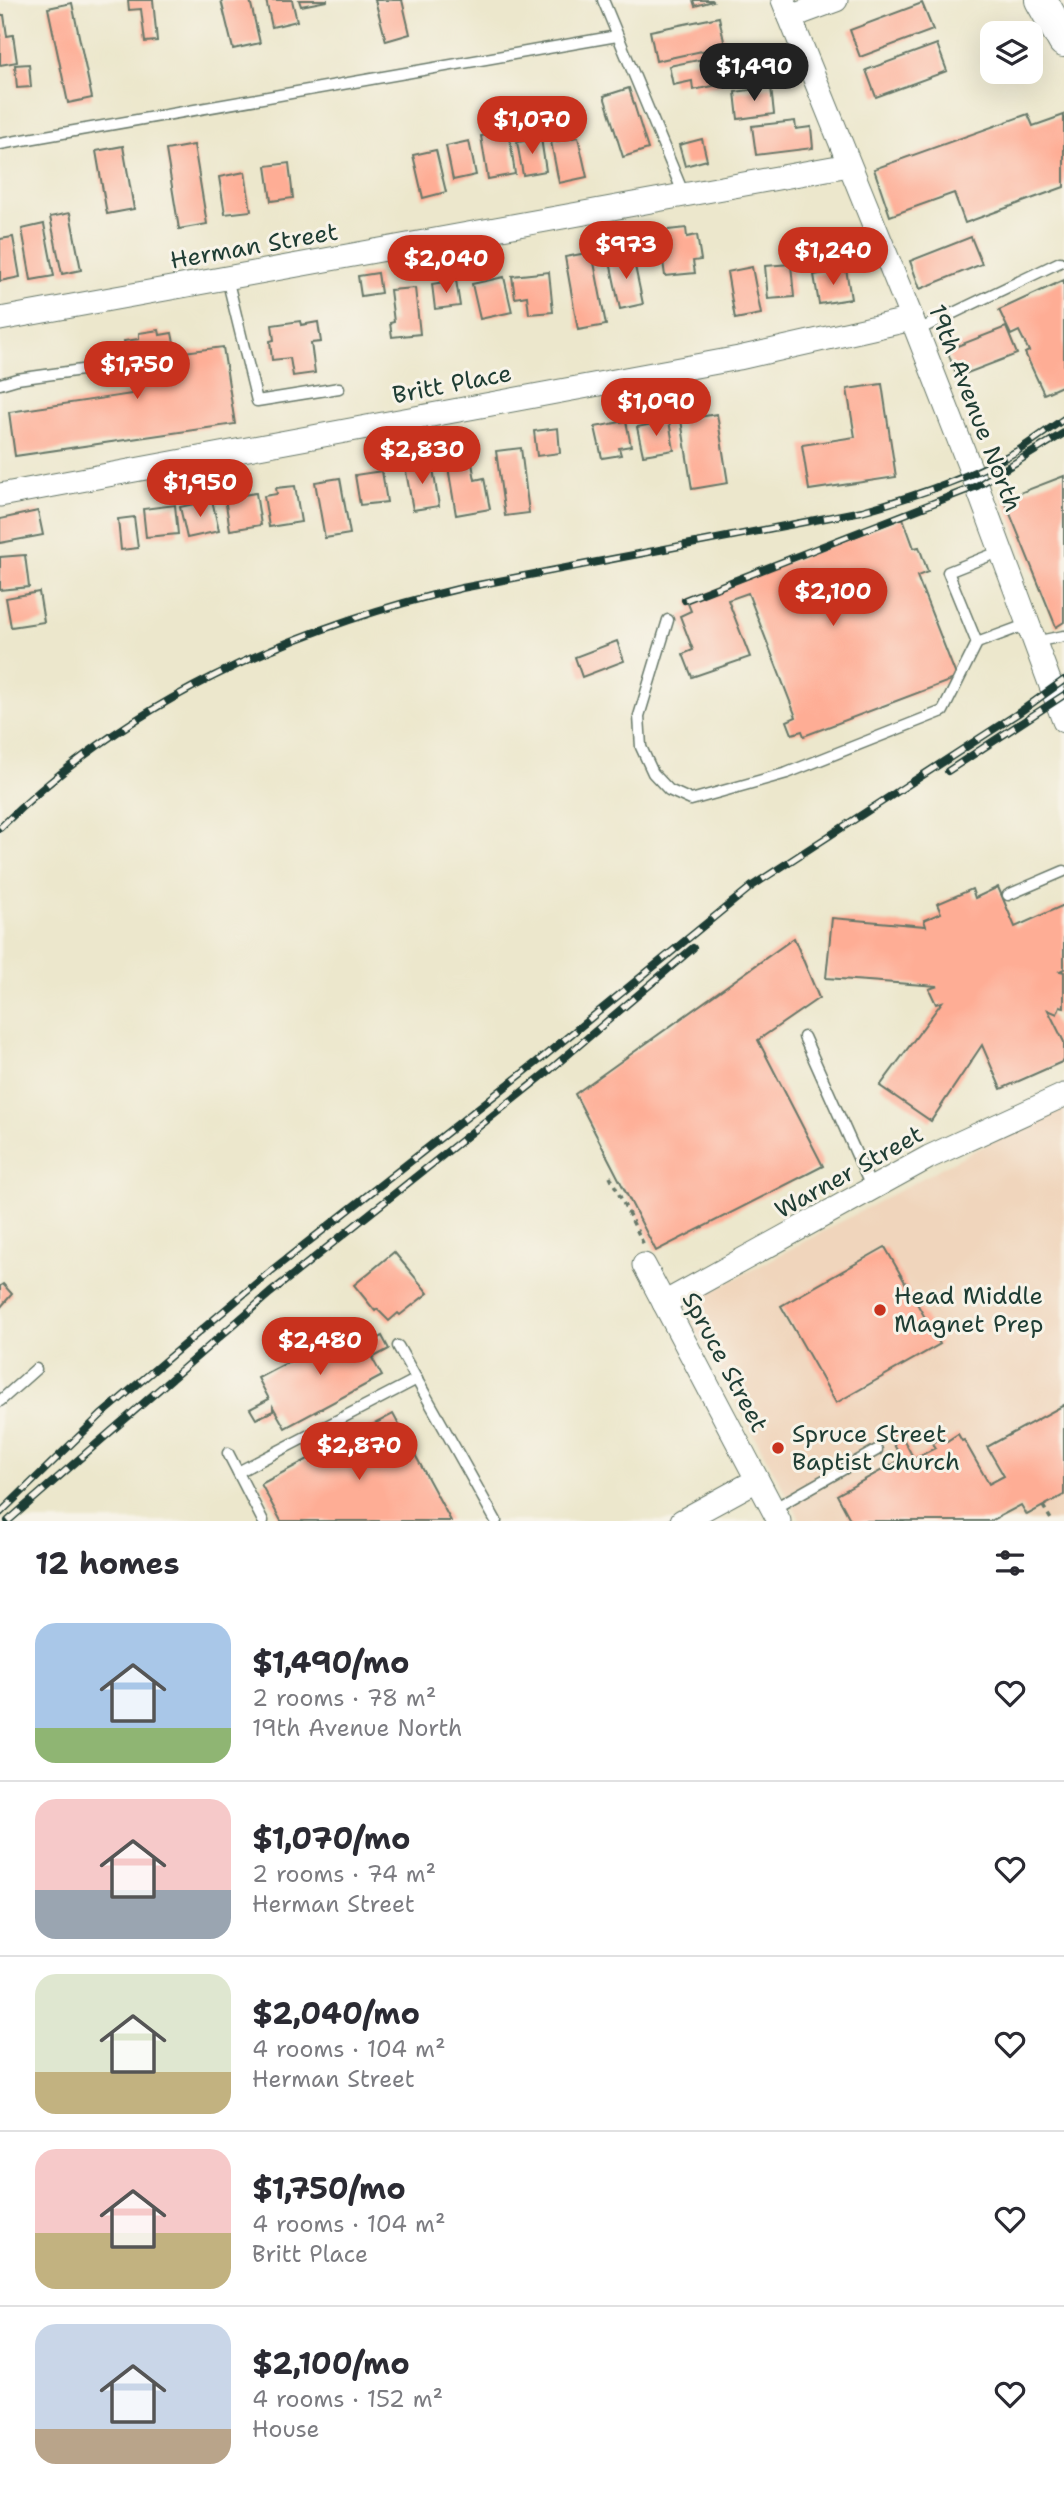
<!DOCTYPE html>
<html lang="en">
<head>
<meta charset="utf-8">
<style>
  body { margin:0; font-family:"Shantell Sans",sans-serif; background:#f7f7f7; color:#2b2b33; height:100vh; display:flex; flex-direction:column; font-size:26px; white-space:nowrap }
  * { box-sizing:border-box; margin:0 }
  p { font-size:23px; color:#7c7c81 }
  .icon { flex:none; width:38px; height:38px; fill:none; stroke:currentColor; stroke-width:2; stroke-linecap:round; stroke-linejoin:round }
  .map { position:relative; height:1521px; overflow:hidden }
  .sheet { display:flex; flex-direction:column; background:#fff; flex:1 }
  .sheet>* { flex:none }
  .controls { position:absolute; left:980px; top:21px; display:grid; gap:14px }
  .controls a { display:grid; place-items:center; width:63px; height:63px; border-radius:14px; background:#fff; box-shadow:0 7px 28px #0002; font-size:35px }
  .price { position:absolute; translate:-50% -60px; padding:0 16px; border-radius:24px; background:#c8321e; color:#fff; font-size:23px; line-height:46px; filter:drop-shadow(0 2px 4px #0008) }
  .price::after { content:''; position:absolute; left:50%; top:42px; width:21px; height:16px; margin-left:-10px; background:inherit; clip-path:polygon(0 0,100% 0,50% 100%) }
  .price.on { background:#222; color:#fff }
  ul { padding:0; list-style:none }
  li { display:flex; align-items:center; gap:21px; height:175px; padding:0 35px }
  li+li { border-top:2px solid #e1e1e2 }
  li span { display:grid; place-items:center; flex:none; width:196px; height:140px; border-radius:21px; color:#555 }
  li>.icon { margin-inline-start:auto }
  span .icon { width:84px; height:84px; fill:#fffc; stroke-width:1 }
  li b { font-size:30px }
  h2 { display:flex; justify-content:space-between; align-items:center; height:84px; padding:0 35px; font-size:30px }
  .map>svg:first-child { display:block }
  .built { fill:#f0d5bc }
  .building { fill:#fead95 }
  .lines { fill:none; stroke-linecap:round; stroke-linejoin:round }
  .service-casing { stroke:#677869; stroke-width:13 }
  .minor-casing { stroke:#677869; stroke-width:25 }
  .secondary-casing { stroke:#677869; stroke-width:34 }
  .path { stroke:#677869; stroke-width:3.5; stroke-dasharray:5 5; stroke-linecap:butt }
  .service { stroke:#fff; stroke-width:10 }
  .minor { stroke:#fff; stroke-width:23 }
  .secondary { stroke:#fff; stroke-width:32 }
  .rail-casing { stroke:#1f3d34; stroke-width:8 }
  .rail { stroke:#f7f3e8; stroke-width:5; stroke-dasharray:16; stroke-linecap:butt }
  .poi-dot { fill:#c8321e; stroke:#f7f3e8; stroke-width:2.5 }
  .labels { text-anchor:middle; stroke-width:6; stroke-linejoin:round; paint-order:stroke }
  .street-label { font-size:24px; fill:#1f3d34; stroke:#f7f3e8 }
  .poi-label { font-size:24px; fill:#1f3d34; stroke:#f7f3e8; text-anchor:start }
</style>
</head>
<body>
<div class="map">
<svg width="1064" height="1521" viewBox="0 0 1064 1521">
  <rect width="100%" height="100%" fill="#f7f3e8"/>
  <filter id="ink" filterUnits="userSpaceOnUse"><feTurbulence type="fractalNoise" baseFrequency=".0143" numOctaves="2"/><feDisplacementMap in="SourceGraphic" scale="14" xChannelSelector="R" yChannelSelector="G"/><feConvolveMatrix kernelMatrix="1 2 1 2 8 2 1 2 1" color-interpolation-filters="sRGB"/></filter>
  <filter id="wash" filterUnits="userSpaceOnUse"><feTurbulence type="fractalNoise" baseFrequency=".00686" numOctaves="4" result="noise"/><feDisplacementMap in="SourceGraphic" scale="28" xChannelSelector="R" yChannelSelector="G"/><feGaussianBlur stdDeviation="1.57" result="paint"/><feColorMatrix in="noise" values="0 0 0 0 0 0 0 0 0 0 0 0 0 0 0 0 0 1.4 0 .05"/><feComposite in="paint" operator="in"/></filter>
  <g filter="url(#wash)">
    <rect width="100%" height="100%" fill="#ece7cc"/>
    <!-- built -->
    <polygon class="built" points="1064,1106 1064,1521 801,1521 692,1322 700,1298 950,1163"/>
    <g id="blocks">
      <!-- building -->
      <g class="building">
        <polygon points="128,0 153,0 157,41 145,42 141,9 129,10"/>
        <polygon points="221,0 250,0 260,43 233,49"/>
        <polygon points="266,0 292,0 297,21 272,27"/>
        <polygon points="299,0 327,0 327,1 301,6"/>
        <polygon points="375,0 402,0 410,34 386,41"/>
        <polygon points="693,0 712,0 713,1 695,6"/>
        <polygon points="72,3 92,98 68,103 48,8"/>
        <polygon points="922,3 933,30 860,57 850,30"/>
        <polygon points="0,15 4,15 7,36 13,35 17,62 0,65"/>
        <polygon points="719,17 725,46 656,61 650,31"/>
        <polygon points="937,44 947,71 876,97 866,70"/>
        <polygon points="723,55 727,72 721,74 723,84 693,90 692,81 673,85 669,66"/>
        <polygon points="29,64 31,87 17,88 15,65"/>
        <polygon points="771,87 774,114 738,119 735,92"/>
        <polygon points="629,88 648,149 623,157 604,96"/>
        <polygon points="1028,114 1033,126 1064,115 1064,187 965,223 954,193 890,216 874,169"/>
        <polygon points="795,121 796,129 811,127 813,148 756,155 752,126"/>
        <polygon points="509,131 515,174 488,179 481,136"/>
        <polygon points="578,137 587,177 559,183 551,142"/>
        <polygon points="541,138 546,171 523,175 517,142"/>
        <polygon points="702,139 707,160 685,166 679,145"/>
        <polygon points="469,141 476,175 453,180 446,146"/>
        <polygon points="194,145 207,224 179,229 166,150"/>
        <polygon points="123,146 134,209 107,214 96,151"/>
        <polygon points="436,150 446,192 423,198 413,155"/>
        <polygon points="289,163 293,198 271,201 266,166"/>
        <polygon points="245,172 251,211 225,214 219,177"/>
        <polygon points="70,213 81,270 62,274 50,217"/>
        <polygon points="44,224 54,276 31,280 22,229"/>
        <polygon points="686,228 687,237 697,235 701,260 693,261 695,273 665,276 659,231"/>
        <polygon points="13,237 20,277 0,281 0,239"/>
        <polygon points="971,237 982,264 920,289 910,261"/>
        <polygon points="592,252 606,325 578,330 565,257"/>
        <polygon points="632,252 643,304 620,309 609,257"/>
        <polygon points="791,264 794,297 768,299 765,266"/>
        <polygon points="752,267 761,314 735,319 727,272"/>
        <polygon points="846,269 851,299 819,304 814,275"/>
        <polygon points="549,272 553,312 529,314 527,296 515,298 512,276"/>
        <polygon points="378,273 381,293 361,296 358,276"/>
        <polygon points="504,277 512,312 480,319 472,284"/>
        <polygon points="456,280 460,306 435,309 432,284"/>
        <polygon points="1064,280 1064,385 1044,394 1025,353 1029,351 1019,331 1011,335 999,310"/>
        <polygon points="415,288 420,334 392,337 390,323 394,322 390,290"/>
        <polygon points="300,321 301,325 318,322 321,342 311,343 315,373 293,376 290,358 272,360 270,341 274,340 272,325"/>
        <polygon points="1006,327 1017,354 957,377 947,350"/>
        <polygon points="159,330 160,335 172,333 176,353 223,347 235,424 15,456 9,412 132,394 124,341 139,339 139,333"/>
        <polygon points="882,384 896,477 809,490 802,445 855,437 847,389"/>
        <polygon points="717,414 728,483 692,489 681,420"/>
        <polygon points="626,421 631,446 619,448 621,455 602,458 595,427"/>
        <polygon points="669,421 674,450 643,455 637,427"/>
        <polygon points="558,428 560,453 537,456 534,431"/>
        <polygon points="521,448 529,513 505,516 496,451"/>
        <polygon points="432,462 439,506 413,510 405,466"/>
        <polygon points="472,463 475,480 484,478 490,509 456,515 448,467"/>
        <polygon points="382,471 387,502 360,505 355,475"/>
        <polygon points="1064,476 1064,622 1056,627 1004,499"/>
        <polygon points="340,478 350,534 325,538 315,482"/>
        <polygon points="295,486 301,522 269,527 264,496 277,494 276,488"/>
        <polygon points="256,493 261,525 230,530 225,498"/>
        <polygon points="212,500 219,531 187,538 180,507"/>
        <polygon points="175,505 178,534 146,537 143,509"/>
        <polygon points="38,511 43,535 0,543 0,519"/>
        <polygon points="134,517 138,548 121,550 118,519"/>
        <polygon points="903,518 914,548 919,547 928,572 917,576 957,678 804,736 802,731 792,734 787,721 796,717 748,593 728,600 750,657 692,677 683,654 693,650 680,616 691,611 687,601"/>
        <polygon points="25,555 29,587 0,590 0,557"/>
        <polygon points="39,592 44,622 11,627 6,598"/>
        <polygon points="617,641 624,661 582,677 575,657"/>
        <polygon points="998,887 1015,927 1064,905 1064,969 1060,971 1064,972 1064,1007 1060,1006 1057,1014 1048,1010 1064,1042 1064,1061 1001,1089 982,1045 931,1121 880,1086 942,1002 936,1004 929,989 938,986 826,978 832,918 926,926 924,920 941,913 937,904 972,889 975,898"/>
        <polygon points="794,938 819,998 758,1040 823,1166 656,1251 575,1094"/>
        <polygon points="885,1247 940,1344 836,1403 781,1306"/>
        <polygon points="394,1252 428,1293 400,1315 398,1313 389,1321 377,1309 375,1311 354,1285"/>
        <polygon points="3,1284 12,1294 0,1308 0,1286"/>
        <polygon points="355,1327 366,1348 368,1344 382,1336 389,1349 372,1358 382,1376 285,1428 273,1407 273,1411 256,1419 250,1409 269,1399 258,1378"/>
        <polygon points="1064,1405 1064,1495 1027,1515 1021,1505 991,1521 851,1521 837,1495 902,1459 889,1436 899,1431 914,1459 935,1448 932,1443 944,1436 947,1441 958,1434 962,1441 964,1440 989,1484 1004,1476 987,1447"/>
        <polygon points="393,1414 451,1521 281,1521 261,1484"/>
      </g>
    </g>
  </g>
  <g filter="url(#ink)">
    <use href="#blocks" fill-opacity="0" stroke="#677869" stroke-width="2"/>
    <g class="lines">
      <defs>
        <g id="service">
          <polyline points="603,0 684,195"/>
          <polyline points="0,144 617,36"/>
          <polyline points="227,278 257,401 339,388"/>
          <polyline points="916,331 1060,262"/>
          <polyline points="0,384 17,379 103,367"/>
          <polyline points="1001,551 948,572 977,643 1028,624"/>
          <polyline points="668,620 639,716 641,747 653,773 669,790 691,800 787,773 943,711 977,643"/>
          <polyline points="1034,642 1064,636"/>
          <polyline points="1008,895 1064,871"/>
          <polyline points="804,1037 872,1189"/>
          <polyline points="398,1346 496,1521"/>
          <polyline points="0,1401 36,1369"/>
          <polyline points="228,1453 263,1521"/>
          <polyline points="238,1472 417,1379"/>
          <polyline points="773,1509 877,1450"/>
        </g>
        <g id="minor">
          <polyline points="783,0 912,319 977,486 1064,721"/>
          <polyline points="790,17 836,0"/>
          <polyline points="0,319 849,165"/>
          <polyline points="0,495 739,358 912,319"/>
          <polyline points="644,1265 779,1521"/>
          <polyline points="664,1303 929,1157 1064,1095"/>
          <polyline points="682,1521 757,1480"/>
        </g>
        <polyline id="secondary" points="1041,0 1064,41"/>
      </defs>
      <!-- service casing -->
      <use href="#service" class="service-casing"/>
      <!-- minor casing -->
      <use href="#minor" class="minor-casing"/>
      <!-- secondary casing -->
      <use href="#secondary" class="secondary-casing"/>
      <!-- path -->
      <g class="path">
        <polyline points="610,1176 645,1247"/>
        <polyline points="1043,1506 1052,1521"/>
      </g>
      <!-- service -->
      <use href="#service" class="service"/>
      <!-- minor -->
      <use href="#minor" class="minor"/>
      <!-- secondary -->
      <use href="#secondary" class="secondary"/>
      <defs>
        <g id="rail">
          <polyline points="685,600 977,486 1064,433"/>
          <polyline points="948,771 1064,695"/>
          <path d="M0,828C125,703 291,628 462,588L862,511C916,496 970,478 1019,450C1034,440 1049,429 1064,419"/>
          <polyline points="0,1513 101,1415 271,1271 542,1058 752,886 1017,714 1064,680"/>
          <polyline points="8,1521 270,1293 551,1069 693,948"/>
        </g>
      </defs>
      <!-- rail casing -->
      <use href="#rail" class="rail-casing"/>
      <!-- rail -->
      <use href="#rail" class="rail"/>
    </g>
  </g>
  <!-- markers -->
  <g class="poi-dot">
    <circle cx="880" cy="1310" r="7"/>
    <circle cx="778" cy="1448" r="7"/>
  </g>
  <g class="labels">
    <!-- street labels -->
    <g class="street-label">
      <text transform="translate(254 246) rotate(-10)" y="8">Herman Street</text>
      <text transform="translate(452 384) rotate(-11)" y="8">Britt Place</text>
      <text transform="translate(975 408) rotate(69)" y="8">19th Avenue North</text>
      <text transform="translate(849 1172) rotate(-29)" y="8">Warner Street</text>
      <text transform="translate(725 1362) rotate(62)" y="8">Spruce Street</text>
    </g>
    <!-- poi labels -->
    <g class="poi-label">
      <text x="894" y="1304">Head Middle<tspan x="894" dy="28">Magnet Prep</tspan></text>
      <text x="792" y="1442">Spruce Street<tspan x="792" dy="28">Baptist Church</tspan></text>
    </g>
  </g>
</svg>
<div class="controls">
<a><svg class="icon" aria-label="layers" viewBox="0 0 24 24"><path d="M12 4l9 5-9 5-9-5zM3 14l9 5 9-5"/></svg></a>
</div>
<b class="price on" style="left:754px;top:103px">$1,490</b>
<b class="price" style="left:532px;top:156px">$1,070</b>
<b class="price" style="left:626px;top:281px">$973</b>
<b class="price" style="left:833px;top:287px">$1,240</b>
<b class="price" style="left:446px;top:295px">$2,040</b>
<b class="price" style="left:137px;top:401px">$1,750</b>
<b class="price" style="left:656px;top:438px">$1,090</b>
<b class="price" style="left:422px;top:486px">$2,830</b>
<b class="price" style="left:200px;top:519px">$1,950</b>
<b class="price" style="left:833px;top:628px">$2,100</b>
<b class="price" style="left:320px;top:1377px">$2,480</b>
<b class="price" style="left:359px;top:1482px">$2,870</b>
</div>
<section class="sheet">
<h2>12 homes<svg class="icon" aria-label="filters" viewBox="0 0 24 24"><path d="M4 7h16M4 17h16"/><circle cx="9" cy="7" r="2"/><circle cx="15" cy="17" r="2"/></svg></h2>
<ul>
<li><span style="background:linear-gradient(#a9c7e8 75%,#8fb573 0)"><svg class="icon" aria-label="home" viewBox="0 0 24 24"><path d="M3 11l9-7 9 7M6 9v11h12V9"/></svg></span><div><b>$1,490/mo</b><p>2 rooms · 78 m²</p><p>19th Avenue North</p></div><svg class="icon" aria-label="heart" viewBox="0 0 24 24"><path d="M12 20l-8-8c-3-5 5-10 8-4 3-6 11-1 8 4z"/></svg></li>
<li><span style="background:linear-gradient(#f6c9c9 65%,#9aa5b1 0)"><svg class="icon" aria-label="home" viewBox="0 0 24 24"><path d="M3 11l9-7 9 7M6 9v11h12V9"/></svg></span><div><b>$1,070/mo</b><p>2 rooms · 74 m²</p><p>Herman Street</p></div><svg class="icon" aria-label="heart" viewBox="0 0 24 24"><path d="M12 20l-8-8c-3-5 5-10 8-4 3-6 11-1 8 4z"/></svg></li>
<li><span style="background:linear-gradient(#dfe7d0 70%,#c2b280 0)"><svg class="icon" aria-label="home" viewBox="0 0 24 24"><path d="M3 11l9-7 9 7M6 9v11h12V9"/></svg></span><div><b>$2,040/mo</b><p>4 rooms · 104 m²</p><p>Herman Street</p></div><svg class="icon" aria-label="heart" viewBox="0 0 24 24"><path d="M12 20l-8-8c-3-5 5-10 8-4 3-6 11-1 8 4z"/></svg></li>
<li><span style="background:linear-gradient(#f6c9c9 60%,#c2b280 0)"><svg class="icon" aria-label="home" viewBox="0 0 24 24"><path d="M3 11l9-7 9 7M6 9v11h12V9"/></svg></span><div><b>$1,750/mo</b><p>4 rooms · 104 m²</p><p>Britt Place</p></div><svg class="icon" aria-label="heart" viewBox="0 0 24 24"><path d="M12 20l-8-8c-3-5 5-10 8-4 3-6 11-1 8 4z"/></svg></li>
<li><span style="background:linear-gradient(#c9d6e8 75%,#b9a48a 0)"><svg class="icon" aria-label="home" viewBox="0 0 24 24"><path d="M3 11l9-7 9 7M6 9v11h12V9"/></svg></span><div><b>$2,100/mo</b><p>4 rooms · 152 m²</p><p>House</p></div><svg class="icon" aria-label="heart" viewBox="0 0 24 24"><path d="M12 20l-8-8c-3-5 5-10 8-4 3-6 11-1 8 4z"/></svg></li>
</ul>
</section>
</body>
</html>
